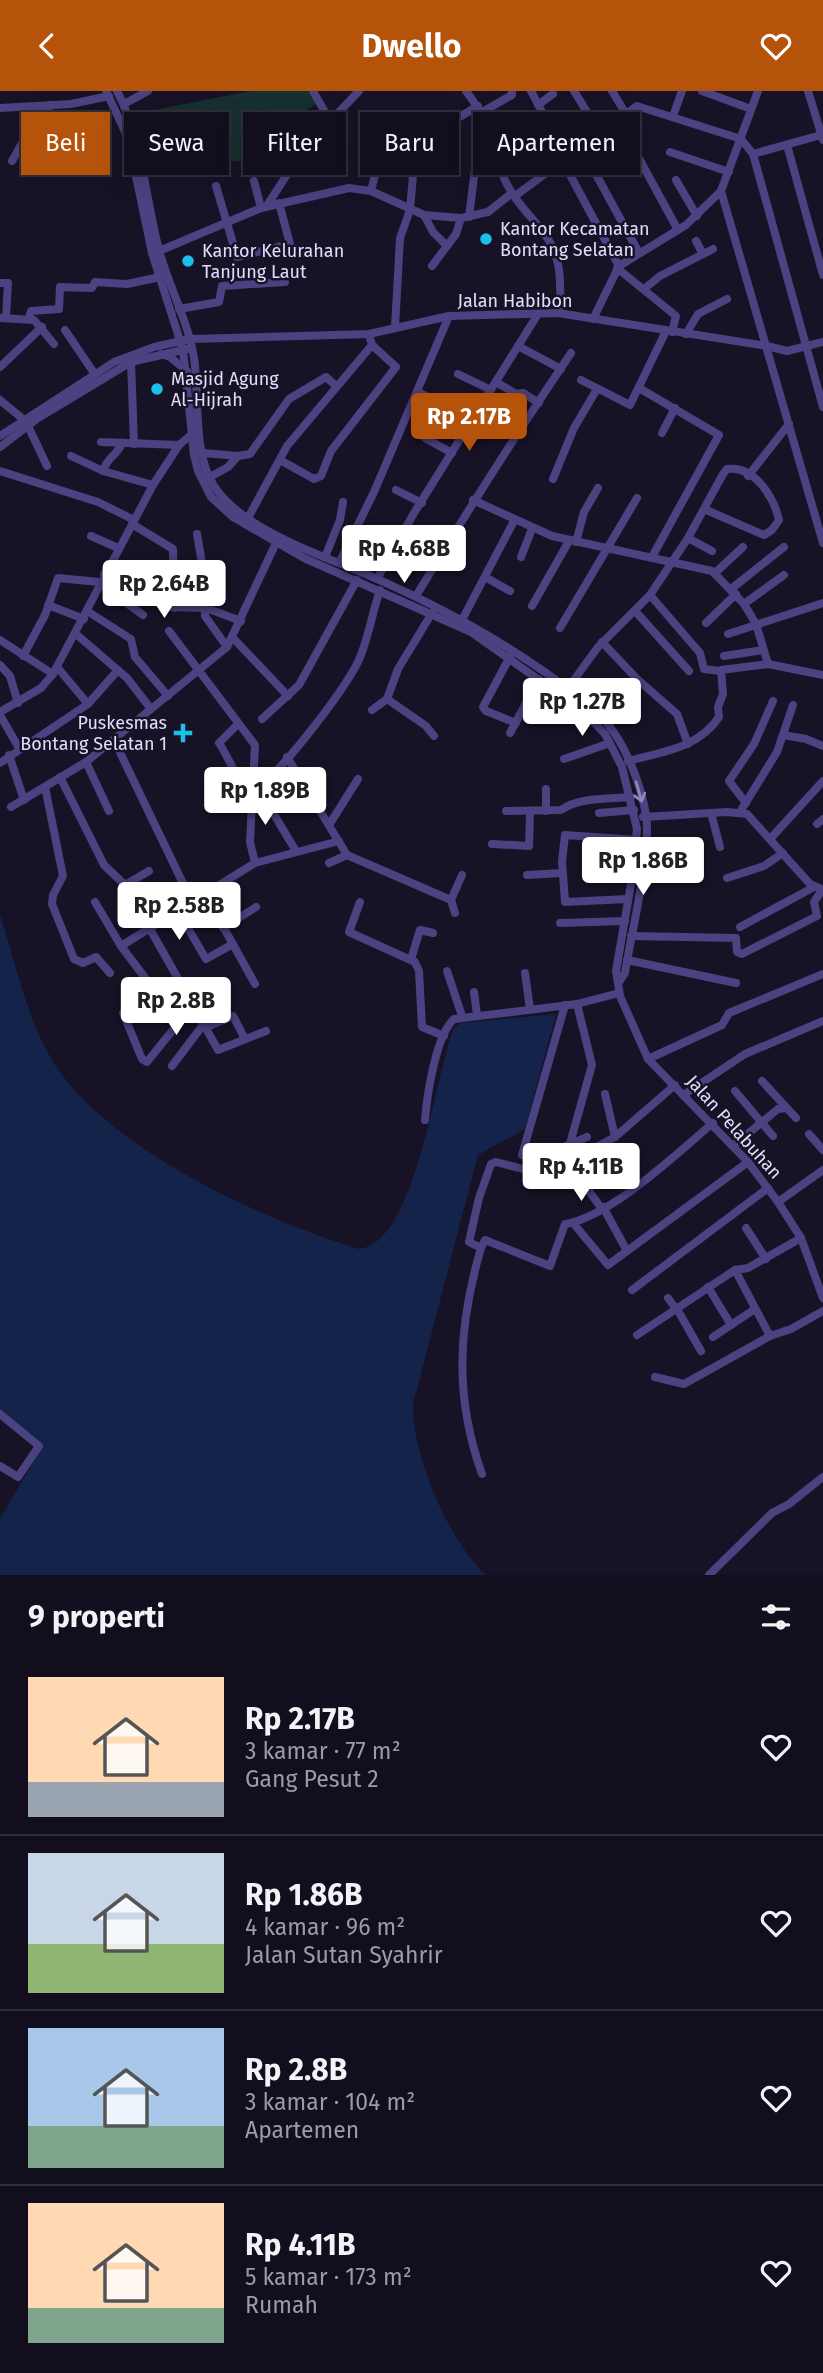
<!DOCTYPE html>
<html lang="id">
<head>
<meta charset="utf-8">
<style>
  body { margin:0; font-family:"Fira Sans",sans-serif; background:#1f1c2a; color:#f1f3f6; height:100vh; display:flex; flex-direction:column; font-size:26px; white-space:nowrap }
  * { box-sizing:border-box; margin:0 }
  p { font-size:23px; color:#9c9ca4 }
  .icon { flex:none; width:38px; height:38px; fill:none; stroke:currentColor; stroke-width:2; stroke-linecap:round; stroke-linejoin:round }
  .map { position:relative; height:1484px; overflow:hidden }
  .panel { display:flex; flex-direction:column; background:#120e1d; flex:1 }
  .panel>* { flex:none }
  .guide { position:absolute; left:21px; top:21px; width:782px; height:63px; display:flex; gap:14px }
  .price { position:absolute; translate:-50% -60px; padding:0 16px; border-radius:7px; background:#fff; color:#222; font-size:23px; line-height:46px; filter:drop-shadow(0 2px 4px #0008) }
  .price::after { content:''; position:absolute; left:50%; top:42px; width:21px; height:16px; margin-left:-10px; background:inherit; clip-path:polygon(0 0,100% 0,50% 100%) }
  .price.active { background:#b45309; color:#fff }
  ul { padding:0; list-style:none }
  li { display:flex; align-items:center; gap:21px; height:175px; padding:0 28px }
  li+li { border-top:2px solid #312e3b }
  li span { display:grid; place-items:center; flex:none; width:196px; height:140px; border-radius:0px; color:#555 }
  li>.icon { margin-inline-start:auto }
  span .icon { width:84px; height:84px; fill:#fffc; stroke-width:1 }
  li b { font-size:30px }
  h2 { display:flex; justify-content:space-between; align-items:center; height:84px; padding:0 28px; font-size:30px }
  .pill { padding:0 24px; border-radius:0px; background:#120e1d; box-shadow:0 7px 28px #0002,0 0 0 2px #312e3b; font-size:24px; line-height:63px }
  .pill.active { background:#b45309; color:#fff }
  header { display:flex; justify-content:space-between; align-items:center; height:91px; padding:0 28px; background:#b45309; color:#fff; font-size:32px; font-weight:700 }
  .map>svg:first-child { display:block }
  .green { fill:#162f30 }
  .water { fill:#142349 }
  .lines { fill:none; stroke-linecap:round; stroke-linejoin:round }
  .minor { stroke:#4b4281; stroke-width:8 }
  .oneway { stroke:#8f87b8 }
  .poi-dot { fill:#1ac0e9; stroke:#181227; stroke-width:2.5 }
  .labels { text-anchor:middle; stroke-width:5; stroke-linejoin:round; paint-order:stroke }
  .poi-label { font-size:18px; fill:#e3dcfc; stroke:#181227; text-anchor:start }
  .street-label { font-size:18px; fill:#e3dcfc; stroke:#181227 }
</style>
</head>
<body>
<header><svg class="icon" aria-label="back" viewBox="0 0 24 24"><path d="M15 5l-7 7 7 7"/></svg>Dwello<svg class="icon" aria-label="heart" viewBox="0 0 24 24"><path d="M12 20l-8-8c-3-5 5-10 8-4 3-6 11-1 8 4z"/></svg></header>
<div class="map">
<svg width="823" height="1484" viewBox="0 0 823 1484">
  <rect width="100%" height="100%" fill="#181227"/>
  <!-- green -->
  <path class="green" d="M250,0H310L316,13L280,36L276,47L293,67L277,87L266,68L201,73C185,57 167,59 145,60L135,23Z"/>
  <!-- water -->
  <path class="water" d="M0,824C16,872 26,926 52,969C105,1057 263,1129 359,1158C416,1153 435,982 454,937L460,932L556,923L525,1038L478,1064L413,1313C412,1364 448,1449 486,1484H0V1428L43,1354L0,1321Z"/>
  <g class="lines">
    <!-- minor -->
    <g class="minor">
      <polyline points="106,0 128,47 152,162 183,259 194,364 198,380 211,406 233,426 304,467 471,541 583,620 605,643 622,676 637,738 632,787 616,880 620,905 648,968 748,1071 778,1111 801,1147 823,1207"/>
      <path d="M117,0C143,50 145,106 159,159C169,196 188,230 194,267C200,307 192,360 214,395C237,432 305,459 344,474C418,504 484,538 549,584C568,598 590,612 606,631C626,654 641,694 646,724C652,759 631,843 625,882L619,891"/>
      <polyline points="313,0 330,30"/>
      <path d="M466,0C493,34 492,71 512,102C534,136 558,144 560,190C560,201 562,211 558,222"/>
      <polyline points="531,0 566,66"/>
      <polyline points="574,0 600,42"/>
      <polyline points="612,0 626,23"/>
      <polyline points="702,0 751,18"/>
      <polyline points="808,0 823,49"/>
      <polyline points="124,13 148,0"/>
      <polyline points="538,14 553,3"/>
      <polyline points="0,17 71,13 109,5"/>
      <polyline points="482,21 512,4 512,0"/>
      <polyline points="673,25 682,0"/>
      <polyline points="618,29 678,139"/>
      <polyline points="431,43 478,15"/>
      <polyline points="542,46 557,73"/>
      <polyline points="523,54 541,85"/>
      <polyline points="787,54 823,184"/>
      <polyline points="581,56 639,162"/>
      <polyline points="670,61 729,81"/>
      <polyline points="753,63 821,44"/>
      <polyline points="562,69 619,175"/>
      <polyline points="12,70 30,38 51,14"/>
      <polyline points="676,89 697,125"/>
      <polyline points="254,90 261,117"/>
      <polyline points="216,95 237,166 290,153 279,112"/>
      <polyline points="371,100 386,41"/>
      <polyline points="721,100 823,452"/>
      <polyline points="515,105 637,15 741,48 753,63 823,316"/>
      <polyline points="266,116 303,59 359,0"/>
      <polyline points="424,124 433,141 447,155"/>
      <polyline points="469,126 475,78"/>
      <polyline points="696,150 703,163"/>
      <polyline points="159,160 261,117 349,97 371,100 424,124 461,127 488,121 512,102"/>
      <polyline points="432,175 456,143 461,127"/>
      <polyline points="617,177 676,225 672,241"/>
      <polyline points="0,192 8,192 6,226"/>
      <polyline points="644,198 660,185 713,158"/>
      <polyline points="179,218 219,211 222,195 285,191"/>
      <polyline points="0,227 34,229 54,253"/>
      <polyline points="29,227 31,220 59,218 60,196 92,197 95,191 127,193 160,186"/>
      <polyline points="593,228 619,175 686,134 721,100 758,0"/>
      <polyline points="395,236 400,147 410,119 416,50"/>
      <polyline points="65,239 94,282"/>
      <polyline points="686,243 698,223 727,208"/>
      <polyline points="518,255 561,278"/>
      <polyline points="161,263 170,266 187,280"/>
      <polyline points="131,271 134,353"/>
      <polyline points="0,276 42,236"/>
      <polyline points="458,283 491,299"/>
      <polyline points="581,289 630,314 666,240"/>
      <polyline points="496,291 516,303 523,302 539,312"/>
      <polyline points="639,297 719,344 652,466"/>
      <polyline points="417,300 493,344"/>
      <polyline points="0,309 23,328"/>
      <polyline points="28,335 47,375"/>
      <polyline points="662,342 675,317"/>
      <polyline points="0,345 114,271 154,256 190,248 369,243 449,225 558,222 767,255 787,260 823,251"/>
      <polyline points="425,347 452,362"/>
      <polyline points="101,351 179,354"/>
      <polyline points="0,356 38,327 131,271 187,258"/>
      <polyline points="203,362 238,365 250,363 289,308 326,286 336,295"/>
      <polyline points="71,365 103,380 153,394"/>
      <polyline points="280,369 314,388 321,385 331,360 396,276 372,254 369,243"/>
      <polyline points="0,380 98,411 134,429"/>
      <path d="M103,380C107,366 117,365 122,352"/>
      <polyline points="748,385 789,333"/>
      <polyline points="210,386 228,376 238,365"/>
      <polyline points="553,388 574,337 597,298"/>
      <polyline points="396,399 422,412"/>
      <polyline points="473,409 552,445 712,480 744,513 756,533 768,573"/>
      <polyline points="248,427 287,355 372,254"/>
      <polyline points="132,433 173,458 174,517"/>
      <polyline points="197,443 205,490 205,525 227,556"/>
      <polyline points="91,445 118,457"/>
      <polyline points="688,447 712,460"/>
      <polyline points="576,451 584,421 598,397"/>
      <polyline points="325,466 340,429 343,411"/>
      <polyline points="521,466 532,438"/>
      <polyline points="339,472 374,401 449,225"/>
      <polyline points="715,482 743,456"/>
      <polyline points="104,483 171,516 206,517 241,530"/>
      <polyline points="485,486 510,500"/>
      <polyline points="377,488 414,422 538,223"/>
      <polyline points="99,492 143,524"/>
      <polyline points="731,498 784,456"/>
      <polyline points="650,504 700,562 704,578 720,580"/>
      <path d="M416,505C466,422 517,342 571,262"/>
      <polyline points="744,513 784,484"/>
      <polyline points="48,514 84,528"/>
      <polyline points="532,515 569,450"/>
      <polyline points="87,520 131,548 135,566 168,605"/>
      <polyline points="636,521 689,580"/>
      <polyline points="463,527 514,430"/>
      <polyline points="706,532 736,503"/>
      <polyline points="560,537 637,407"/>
      <polyline points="76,543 127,587 151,618"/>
      <polyline points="728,543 823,512"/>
      <polyline points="233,547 288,605"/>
      <polyline points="0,549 53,583"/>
      <polyline points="602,551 637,588 677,623 688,653"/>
      <polyline points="512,562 483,616 486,620 516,632"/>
      <polyline points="23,565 45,524 58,487 99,491"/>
      <polyline points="724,565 763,559"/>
      <polyline points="0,574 10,585 18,612"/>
      <path d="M568,597L598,556L650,504L688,447L723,383L727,378C755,374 774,407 779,429L772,439L764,444L704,418"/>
      <polyline points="387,608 426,635 434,645"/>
      <polyline points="88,613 118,579"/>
      <polyline points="372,619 387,608 398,578 432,522"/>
      <polyline points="0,621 41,597 53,583 153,394 179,354 191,344"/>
      <polyline points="0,624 19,657"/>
      <polyline points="262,628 299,594 357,489"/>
      <path d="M238,633L219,652C227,663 245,704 251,707"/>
      <polyline points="510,642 539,588"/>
      <polyline points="783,644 806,648 823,655"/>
      <polyline points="114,649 192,811"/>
      <polyline points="9,664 24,709"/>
      <polyline points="287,666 347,764 451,809"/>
      <polyline points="564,668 610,652"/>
      <path d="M628,670C661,661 699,657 719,626L718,616L723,603L721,579L768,573L823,584"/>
      <polyline points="86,671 109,720"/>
      <polyline points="0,672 88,613 57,576"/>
      <polyline points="60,686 104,774 125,794 193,914 147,971 142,968 123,922 149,894"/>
      <polyline points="45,696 63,785 53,804 52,813 74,868 83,872 96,866 110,882"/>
      <polyline points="258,697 296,760"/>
      <polyline points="546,698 546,720"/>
      <path d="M252,701C280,684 342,602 358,571C368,550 372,522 380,499"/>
      <polyline points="746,712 729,690 754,653 773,610"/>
      <polyline points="209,713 241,691"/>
      <polyline points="11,716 86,671 227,556 276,452"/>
      <path d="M506,720L561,719C579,706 609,708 631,706"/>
      <polyline points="740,721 777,661 793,614"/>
      <polyline points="599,722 634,719"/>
      <polyline points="711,722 720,756"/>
      <polyline points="643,726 727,721 747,723 810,793 823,799"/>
      <polyline points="817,733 823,728"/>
      <polyline points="329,734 358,688"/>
      <polyline points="771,747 823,690"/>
      <polyline points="645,751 685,750"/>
      <polyline points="492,753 529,755 530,721"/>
      <polyline points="255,772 339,750"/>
      <polyline points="329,772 347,764"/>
      <polyline points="527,784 562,782"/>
      <polyline points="727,787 764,775 783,762"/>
      <polyline points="125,794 149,780"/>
      <polyline points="205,803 255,893"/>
      <polyline points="628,808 565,811 562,770 565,744 637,749"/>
      <polyline points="95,811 121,855 179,932"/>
      <polyline points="360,811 349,841 415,871 419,880 422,936 444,945"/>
      <polyline points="178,820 206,868 233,853"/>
      <polyline points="455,822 451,809 462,784"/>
      <polyline points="560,832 625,830"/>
      <polyline points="740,836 814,796"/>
      <polyline points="223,837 256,816"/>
      <polyline points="631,845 736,847 737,861 742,863 817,825 814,811 822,799"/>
      <polyline points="121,855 255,772 250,751 255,654 169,540"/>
      <polyline points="411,868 420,839 433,842"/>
      <polyline points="627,869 736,892"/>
      <polyline points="447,880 462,925"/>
      <polyline points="525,882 530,918"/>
      <polyline points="474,901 477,924"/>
      <polyline points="193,914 218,959 266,940"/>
      <polyline points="565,914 522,1064 534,1069 587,1046"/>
      <polyline points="204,937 233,925 245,948"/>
      <polyline points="648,968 722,934 729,922 823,883"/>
      <polyline points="172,975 203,934"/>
      <polyline points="762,990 796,1027"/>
      <polyline points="735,1000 773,1045"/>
      <polyline points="605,1003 615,1046"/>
      <polyline points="685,1003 745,963 823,930"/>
      <path d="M425,1029C427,1004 436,944 454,928L577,913L619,902"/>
      <polyline points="809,1043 823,1059"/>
      <polyline points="733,1055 778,1018 786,1017"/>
      <polyline points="569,1056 592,974 577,913"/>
      <polyline points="573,1066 577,1083 601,1117"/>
      <polyline points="778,1111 823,1079"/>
      <polyline points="603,1116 627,1160"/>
      <polyline points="573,1132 608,1174 748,1071"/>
      <polyline points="746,1137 766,1168"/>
      <path d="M481,1157L485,1149L550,1175L565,1133C612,1125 676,1063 713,1032"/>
      <polyline points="735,1179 770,1245"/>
      <polyline points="708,1196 731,1234"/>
      <polyline points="632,1199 768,1097"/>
      <polyline points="668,1207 676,1218"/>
      <polyline points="677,1218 701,1260"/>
      <polyline points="637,1244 735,1179 748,1177 801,1147"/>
      <polyline points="713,1246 755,1218"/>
      <polyline points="655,1286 684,1293 770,1245 791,1238 823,1220"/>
      <polyline points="0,1323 39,1355 18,1386 0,1375"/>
      <path d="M482,1383C454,1305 458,1236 481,1157L469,1151L479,1107L491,1073L496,1071L531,1080L587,1061L615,1046L675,994"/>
      <polyline points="709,1484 772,1422 789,1413 823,1386"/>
    </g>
  </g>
  <!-- one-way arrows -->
  <defs><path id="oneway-shaft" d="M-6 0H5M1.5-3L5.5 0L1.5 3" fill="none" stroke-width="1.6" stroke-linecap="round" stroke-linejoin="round" transform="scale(1.75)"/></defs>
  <use class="oneway" href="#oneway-shaft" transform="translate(639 701) rotate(74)"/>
  <!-- markers -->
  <g class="poi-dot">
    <circle cx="486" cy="148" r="7"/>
    <circle cx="188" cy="170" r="7"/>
    <circle cx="157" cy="298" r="7"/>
    <path d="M179.5 631.5h7v7h7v7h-7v7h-7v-7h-7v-7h7z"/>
  </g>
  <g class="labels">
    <!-- poi labels -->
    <g class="poi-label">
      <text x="500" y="144">Kantor Kecamatan<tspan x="500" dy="21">Bontang Selatan</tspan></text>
      <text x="202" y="166">Kantor Kelurahan<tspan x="202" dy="21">Tanjung Laut</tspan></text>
      <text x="171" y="294">Masjid Agung<tspan x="171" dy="21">Al-Hijrah</tspan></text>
      <text x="167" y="638" text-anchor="end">Puskesmas<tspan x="167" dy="21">Bontang Selatan 1</tspan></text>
    </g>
    <!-- street labels -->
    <g class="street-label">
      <text x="515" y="216">Jalan Habibon</text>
      <text transform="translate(734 1036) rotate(48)" y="6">Jalan Pelabuhan</text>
    </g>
  </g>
</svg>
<b class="price active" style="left:469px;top:362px">Rp 2.17B</b>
<b class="price" style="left:404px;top:494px">Rp 4.68B</b>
<b class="price" style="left:164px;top:529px">Rp 2.64B</b>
<b class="price" style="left:582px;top:647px">Rp 1.27B</b>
<b class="price" style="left:265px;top:736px">Rp 1.89B</b>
<b class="price" style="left:643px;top:806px">Rp 1.86B</b>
<b class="price" style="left:179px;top:851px">Rp 2.58B</b>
<b class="price" style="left:176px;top:946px">Rp 2.8B</b>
<b class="price" style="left:581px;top:1112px">Rp 4.11B</b>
<div class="guide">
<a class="pill active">Beli</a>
<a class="pill">Sewa</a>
<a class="pill">Filter</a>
<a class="pill">Baru</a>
<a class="pill">Apartemen</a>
</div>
</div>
<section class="panel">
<h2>9 properti<svg class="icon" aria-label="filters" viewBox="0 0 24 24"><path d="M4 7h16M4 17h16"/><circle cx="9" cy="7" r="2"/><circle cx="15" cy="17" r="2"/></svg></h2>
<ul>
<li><span style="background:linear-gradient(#ffd9b3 75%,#9aa5b1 0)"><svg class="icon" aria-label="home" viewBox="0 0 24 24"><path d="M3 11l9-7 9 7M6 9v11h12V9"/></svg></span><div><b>Rp 2.17B</b><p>3 kamar · 77 m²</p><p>Gang Pesut 2</p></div><svg class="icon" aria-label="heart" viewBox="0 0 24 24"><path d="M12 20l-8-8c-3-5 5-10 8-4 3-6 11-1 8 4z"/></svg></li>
<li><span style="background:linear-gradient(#c9d6e8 65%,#8fb573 0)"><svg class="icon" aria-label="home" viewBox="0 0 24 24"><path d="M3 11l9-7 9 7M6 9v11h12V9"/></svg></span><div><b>Rp 1.86B</b><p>4 kamar · 96 m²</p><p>Jalan Sutan Syahrir</p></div><svg class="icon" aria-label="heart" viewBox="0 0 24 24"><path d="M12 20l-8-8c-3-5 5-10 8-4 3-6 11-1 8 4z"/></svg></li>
<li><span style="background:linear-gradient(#a9c7e8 70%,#7fa58c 0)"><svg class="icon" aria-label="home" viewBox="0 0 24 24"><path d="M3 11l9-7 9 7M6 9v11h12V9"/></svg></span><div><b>Rp 2.8B</b><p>3 kamar · 104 m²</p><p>Apartemen</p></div><svg class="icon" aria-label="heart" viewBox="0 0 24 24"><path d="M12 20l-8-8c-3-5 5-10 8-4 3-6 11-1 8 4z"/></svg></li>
<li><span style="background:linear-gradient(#ffd9b3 75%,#7fa58c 0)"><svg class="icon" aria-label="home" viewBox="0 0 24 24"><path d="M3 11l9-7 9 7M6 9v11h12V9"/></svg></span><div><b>Rp 4.11B</b><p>5 kamar · 173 m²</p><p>Rumah</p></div><svg class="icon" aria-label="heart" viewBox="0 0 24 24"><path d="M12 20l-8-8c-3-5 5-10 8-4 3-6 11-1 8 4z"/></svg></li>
</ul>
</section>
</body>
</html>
